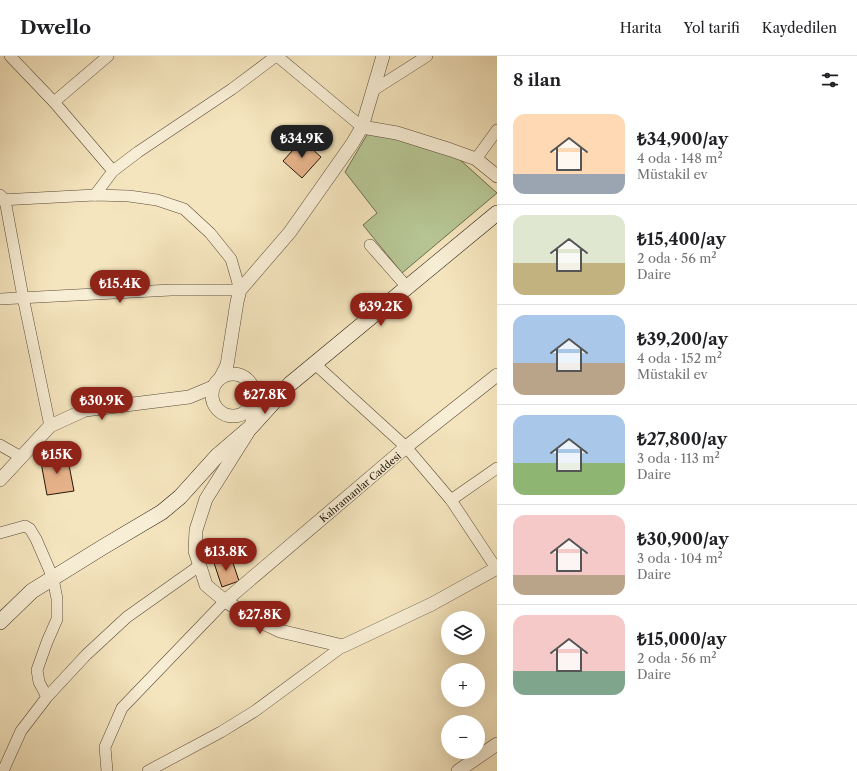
<!DOCTYPE html>
<html lang="tr">
<head>
<meta charset="utf-8">
<style>
  body { margin:0; font-family:"Libre Caslon Text",serif; background:#f2f2f2; color:#202124; height:100vh; display:flex; flex-direction:column; font-size:15px; white-space:nowrap }
  * { box-sizing:border-box; margin:0 }
  p { font-size:13px; color:#757577 }
  .icon { flex:none; width:22px; height:22px; fill:none; stroke:currentColor; stroke-width:2; stroke-linecap:round; stroke-linejoin:round }
  .map { position:relative; flex:1; overflow:hidden }
  .details { display:flex; flex-direction:column; background:#fff; width:360px }
  .details>* { flex:none }
  .tools { position:absolute; left:441px; top:555px; display:grid; gap:8px }
  .tools a { display:grid; place-items:center; width:44px; height:44px; border-radius:50%; background:#fff; box-shadow:0 4px 16px #0002; font-size:20px }
  .price { position:absolute; translate:-50% -34px; padding:0 9px; border-radius:14px; background:#8f2418; color:#fff; font-size:13px; line-height:26px; filter:drop-shadow(0 1px 2px #0008) }
  .price::after { content:''; position:absolute; left:50%; top:24px; width:12px; height:9px; margin-left:-6px; background:inherit; clip-path:polygon(0 0,100% 0,50% 100%) }
  .price.active { background:#222; color:#fff }
  ul { padding:0; list-style:none }
  li { display:flex; align-items:center; gap:12px; height:100px; padding:0 16px }
  li+li { border-top:1px solid #e0e0e0 }
  li span { display:grid; place-items:center; flex:none; width:112px; height:80px; border-radius:12px; color:#555 }
  li>.icon { margin-inline-start:auto }
  span .icon { width:48px; height:48px; fill:#fffc; stroke-width:1 }
  li b { font-size:17px }
  h2 { display:flex; justify-content:space-between; align-items:center; height:48px; padding:0 16px; font-size:17px }
  header { display:flex; align-items:center; gap:24px; box-sizing:border-box; height:56px; padding:0 20px; background:#fff; border-bottom:1px solid #e0e0e0 }
  header strong { font-size:19px }
  nav { display:flex; gap:22px; margin-inline-start:auto; font-size:14px }
  main { display:flex; flex:1; min-height:0 }
  .map>svg:first-child { display:block }
  .green { fill:#b7c695; stroke:#6c6e50 }
  .building { fill:#e7b38a; stroke:#22170a }
  .lines { fill:none; stroke-linecap:round; stroke-linejoin:round }
  .minor-casing { stroke:#574a37; stroke-width:12 }
  .tertiary-casing { stroke:#574a37; stroke-width:14 }
  .secondary-casing { stroke:#22170a; stroke-width:16 }
  .minor { stroke:#f8eed5; stroke-width:11 }
  .tertiary { stroke:#f8eed5; stroke-width:13 }
  .secondary { stroke:#f8eed5; stroke-width:15 }
  .labels { text-anchor:middle; stroke-width:3; stroke-linejoin:round; paint-order:stroke }
  .street-label { font-size:10px; fill:#22170a; stroke:#f8eed5 }
</style>
</head>
<body>
<header>
<strong>Dwello</strong>
<nav><a>Harita</a><a>Yol tarifi</a><a>Kaydedilen</a></nav>
</header>
<main>
<div class="map">
<svg width="497" height="715" viewBox="0 0 497 715">
  <rect width="100%" height="100%" fill="#f5e5be"/>
  <filter id="stains"><feTurbulence type="fractalNoise" baseFrequency=".005" numOctaves="4"/><feColorMatrix values="0 0 0 0 .2 0 0 0 0 .09 0 0 0 0 .02 0 0 0 .5 -.17"/></filter>
  <radialGradient id="worn" r=".72"><stop offset=".6" stop-color="#630" stop-opacity="0"/><stop offset="1" stop-color="#630" stop-opacity=".3"/></radialGradient>
  <!-- green -->
  <polygon class="green" points="371,72 458,102 497,137 402,217 363,169 377,157 345,116"/>
  <!-- building -->
  <g class="building">
    <polygon points="302,84 321,101 302,122 283,105"/>
    <polygon points="40,401 63,401 68,404 74,435 47,439"/>
    <polygon points="231,501 239,525 222,531 214,507"/>
  </g>
  <g class="lines">
    <defs>
      <g id="minor">
        <polyline points="10,0 54,46 113,115"/>
        <polyline points="277,0 362,71"/>
        <polyline points="372,35 427,0"/>
        <polyline points="54,46 108,0"/>
        <polyline points="476,103 497,74"/>
        <polyline points="0,139 5,144 23,241 50,370"/>
        <polyline points="95,139 113,115 138,96 232,33 276,0"/>
        <polyline points="0,144 95,139 129,140 157,144 184,153 210,177 231,203 240,234 171,234 0,243"/>
        <polyline points="370,189 407,231"/>
        <polyline points="315,308 406,391 451,444 496,512 497,512"/>
        <polyline points="0,389 21,401"/>
        <polyline points="451,444 497,412"/>
        <polyline points="0,477 25,470 30,473 36,483 53,522 57,543 57,563 47,586 37,614 39,626 47,641"/>
        <polyline points="3,715 21,675 47,641 86,599 127,561 199,510"/>
        <polyline points="107,715 105,691 122,652 225,545"/>
        <polyline points="148,715 221,676 255,655 343,590"/>
      </g>
      <g id="tertiary">
        <polyline points="362,71 397,77 451,94 476,103 497,120"/>
        <circle cx="233" cy="339" r="21"/>
        <polyline points="221,321 227,309 237,246 240,234 290,176 352,88 362,71 383,0"/>
        <polyline points="252,347 252,370 206,443 196,474 195,495 206,529 225,545 253,562 280,575 343,590 432,548 497,512"/>
        <polyline points="0,424 50,370 85,354 189,341 213,331"/>
        <polyline points="225,545 406,391 497,319"/>
        <polyline points="458,715 497,688"/>
      </g>
      <polyline id="secondary" points="0,566 32,535 103,491 162,456 180,441 217,400 252,370 290,328 497,157"/>
    </defs>
    <!-- minor casing -->
    <use href="#minor" class="minor-casing"/>
    <!-- tertiary casing -->
    <use href="#tertiary" class="tertiary-casing"/>
    <!-- secondary casing -->
    <use href="#secondary" class="secondary-casing"/>
    <!-- minor -->
    <use href="#minor" class="minor"/>
    <!-- tertiary -->
    <use href="#tertiary" class="tertiary"/>
    <!-- secondary -->
    <use href="#secondary" class="secondary"/>
  </g>
  <g class="labels">
    <!-- street labels -->
    <g class="street-label">
      <text transform="translate(360 431) rotate(-40)" y="4">Kahramanlar Caddesi</text>
    </g>
  </g>
  <rect width="100%" height="100%" filter="url(#stains)"/>
  <rect width="100%" height="100%" fill="url(#worn)"/>
</svg>
<div class="tools">
<a><svg class="icon" aria-label="layers" viewBox="0 0 24 24"><path d="M12 4l9 5-9 5-9-5zM3 14l9 5 9-5"/></svg></a>
<a>+</a>
<a>−</a>
</div>
<b class="price active" style="left:302px;top:103px">₺34.9K</b>
<b class="price" style="left:120px;top:248px">₺15.4K</b>
<b class="price" style="left:381px;top:271px">₺39.2K</b>
<b class="price" style="left:265px;top:359px">₺27.8K</b>
<b class="price" style="left:102px;top:365px">₺30.9K</b>
<b class="price" style="left:57px;top:419px">₺15K</b>
<b class="price" style="left:226px;top:516px">₺13.8K</b>
<b class="price" style="left:260px;top:579px">₺27.8K</b>
</div>
<section class="details">
<h2>8 ilan<svg class="icon" aria-label="filters" viewBox="0 0 24 24"><path d="M4 7h16M4 17h16"/><circle cx="9" cy="7" r="2"/><circle cx="15" cy="17" r="2"/></svg></h2>
<ul>
<li><span style="background:linear-gradient(#ffd9b3 75%,#9aa5b1 0)"><svg class="icon" aria-label="home" viewBox="0 0 24 24"><path d="M3 11l9-7 9 7M6 9v11h12V9"/></svg></span><div><b>₺34,900/ay</b><p>4 oda · 148 m²</p><p>Müstakil ev</p></div></li>
<li><span style="background:linear-gradient(#dfe7d0 60%,#c2b280 0)"><svg class="icon" aria-label="home" viewBox="0 0 24 24"><path d="M3 11l9-7 9 7M6 9v11h12V9"/></svg></span><div><b>₺15,400/ay</b><p>2 oda · 56 m²</p><p>Daire</p></div></li>
<li><span style="background:linear-gradient(#a9c7e8 60%,#b9a48a 0)"><svg class="icon" aria-label="home" viewBox="0 0 24 24"><path d="M3 11l9-7 9 7M6 9v11h12V9"/></svg></span><div><b>₺39,200/ay</b><p>4 oda · 152 m²</p><p>Müstakil ev</p></div></li>
<li><span style="background:linear-gradient(#a9c7e8 60%,#8fb573 0)"><svg class="icon" aria-label="home" viewBox="0 0 24 24"><path d="M3 11l9-7 9 7M6 9v11h12V9"/></svg></span><div><b>₺27,800/ay</b><p>3 oda · 113 m²</p><p>Daire</p></div></li>
<li><span style="background:linear-gradient(#f6c9c9 75%,#b9a48a 0)"><svg class="icon" aria-label="home" viewBox="0 0 24 24"><path d="M3 11l9-7 9 7M6 9v11h12V9"/></svg></span><div><b>₺30,900/ay</b><p>3 oda · 104 m²</p><p>Daire</p></div></li>
<li><span style="background:linear-gradient(#f6c9c9 70%,#7fa58c 0)"><svg class="icon" aria-label="home" viewBox="0 0 24 24"><path d="M3 11l9-7 9 7M6 9v11h12V9"/></svg></span><div><b>₺15,000/ay</b><p>2 oda · 56 m²</p><p>Daire</p></div></li>
</ul>
</section>
</main>
</body>
</html>
